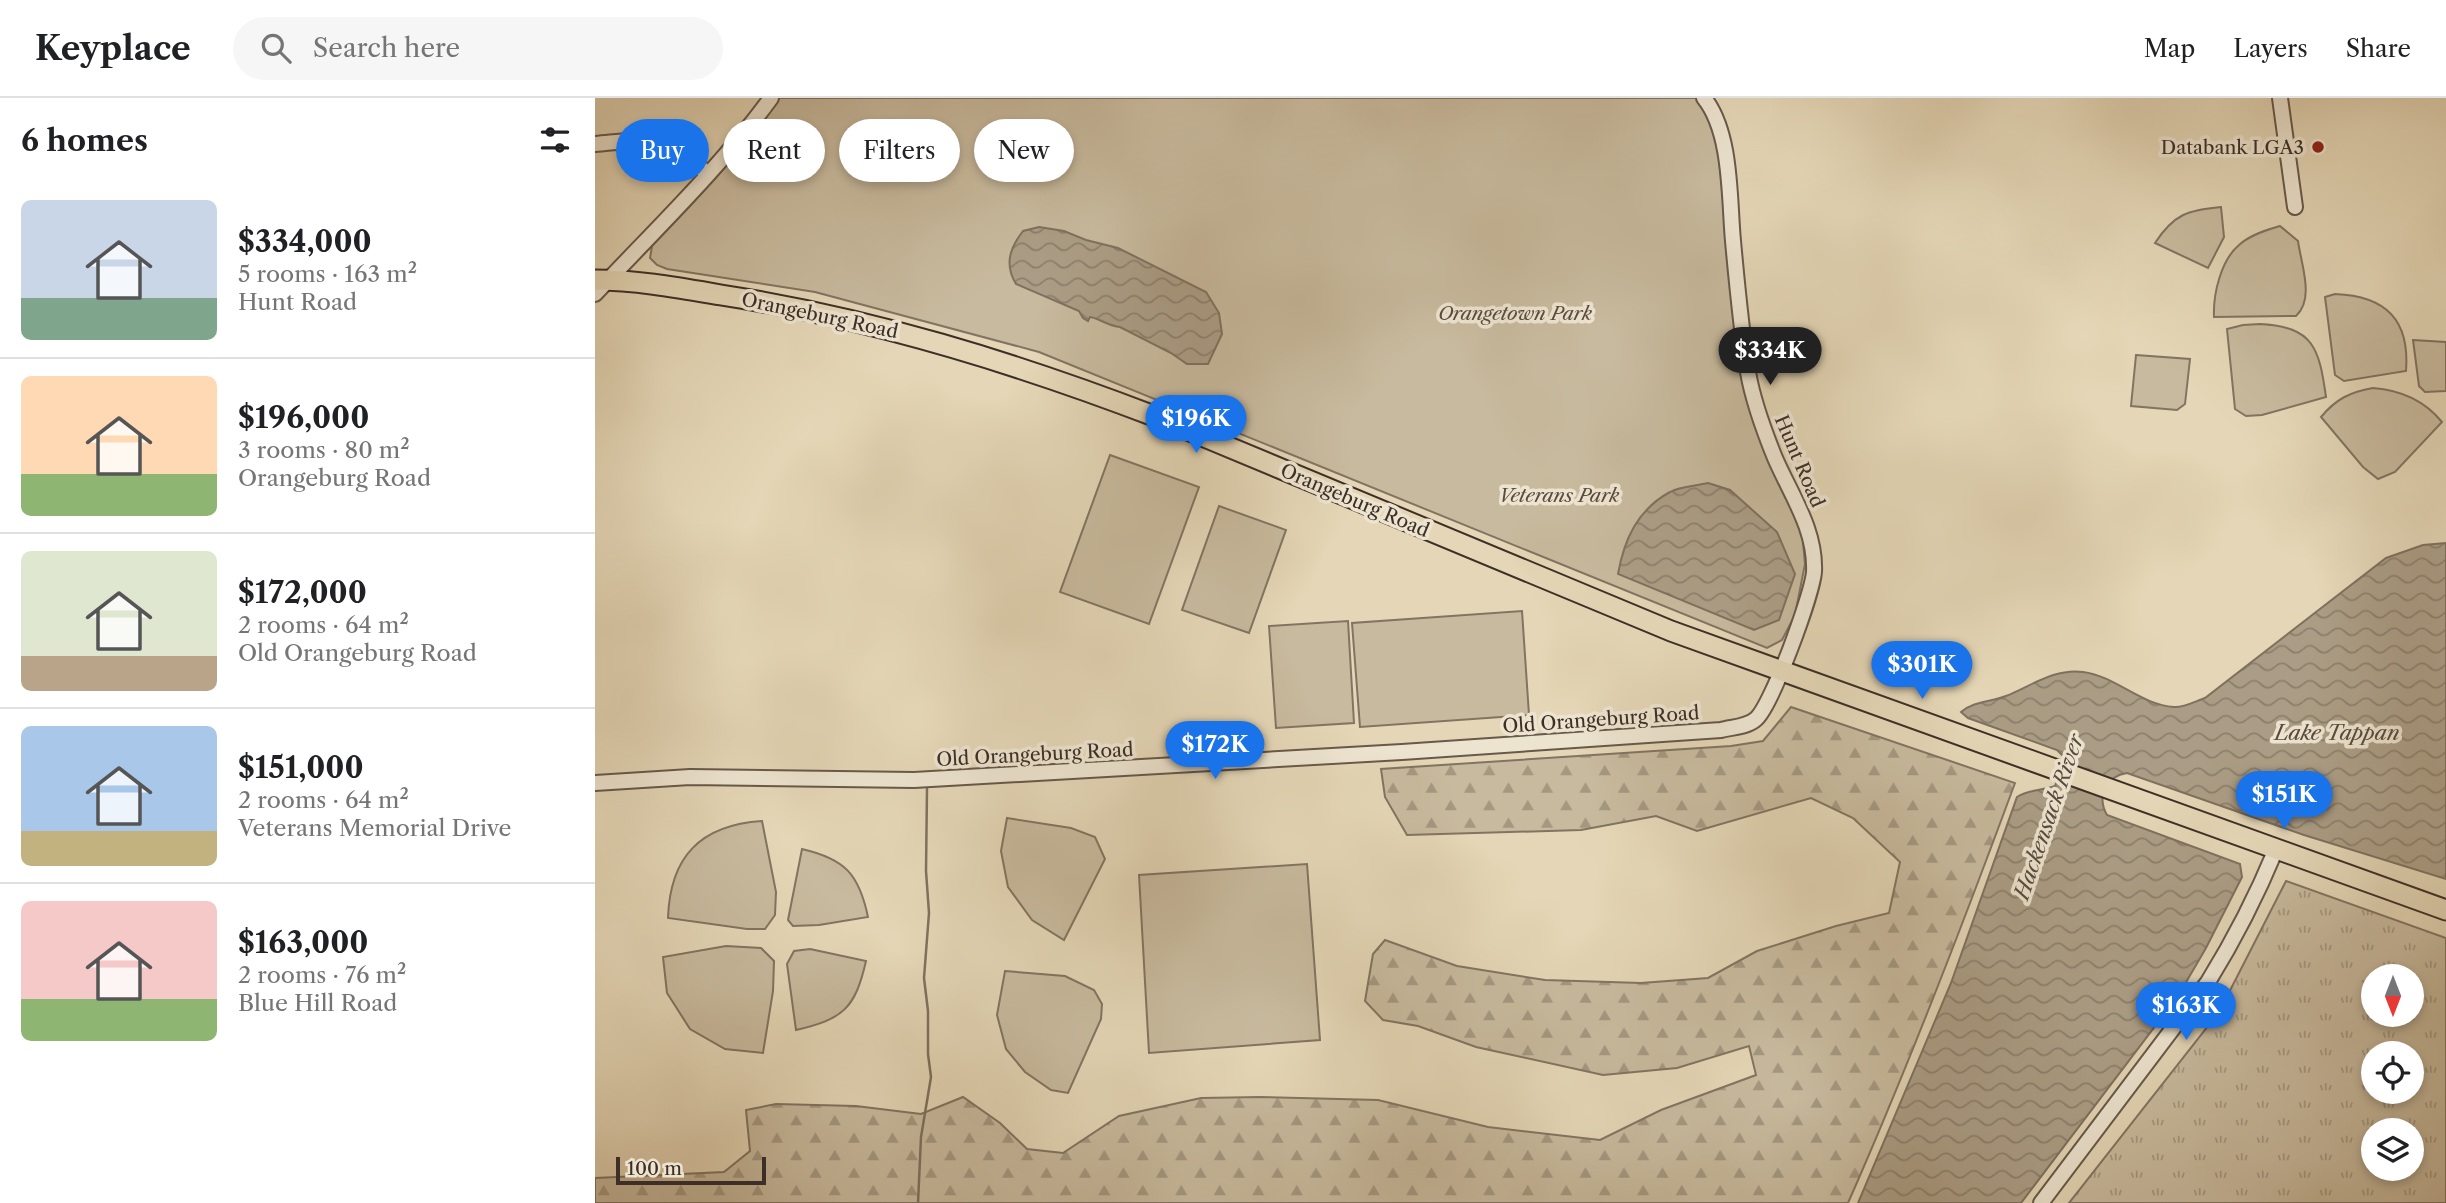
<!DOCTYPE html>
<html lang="en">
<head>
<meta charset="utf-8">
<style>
  body { margin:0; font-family:"Libre Caslon Text",serif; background:#f6f6f6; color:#202124; height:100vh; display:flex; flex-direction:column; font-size:26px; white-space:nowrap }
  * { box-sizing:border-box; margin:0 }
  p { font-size:23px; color:#757577 }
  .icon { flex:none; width:38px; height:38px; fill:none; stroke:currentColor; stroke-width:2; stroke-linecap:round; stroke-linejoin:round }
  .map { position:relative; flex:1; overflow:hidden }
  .side { display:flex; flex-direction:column; background:#fff; width:595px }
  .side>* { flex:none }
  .banner { position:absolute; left:21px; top:21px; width:665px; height:63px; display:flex; gap:14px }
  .needle { width:46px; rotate:180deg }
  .tools { position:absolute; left:1766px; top:866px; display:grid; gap:14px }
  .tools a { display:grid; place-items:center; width:63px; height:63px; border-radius:50%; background:#fff; box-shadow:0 4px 10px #0003; font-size:35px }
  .scale { position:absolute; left:21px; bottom:18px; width:150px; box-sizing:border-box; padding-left:7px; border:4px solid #3d2f27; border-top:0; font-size:19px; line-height:24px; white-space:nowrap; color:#3d2f27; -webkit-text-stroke:5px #ede4d0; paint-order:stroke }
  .price { position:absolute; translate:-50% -60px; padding:0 16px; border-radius:24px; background:#1a73e8; color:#fff; font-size:23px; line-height:46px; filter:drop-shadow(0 2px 4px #0008) }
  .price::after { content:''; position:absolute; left:50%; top:42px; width:21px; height:16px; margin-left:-10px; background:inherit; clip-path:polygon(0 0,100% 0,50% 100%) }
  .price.on { background:#222; color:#fff }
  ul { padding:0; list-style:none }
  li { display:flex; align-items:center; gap:21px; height:175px; padding:0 21px }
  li+li { border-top:2px solid #e0e0e0 }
  li span { display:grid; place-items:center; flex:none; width:196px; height:140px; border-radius:10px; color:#555 }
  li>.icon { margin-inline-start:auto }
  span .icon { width:84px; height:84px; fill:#fffc; stroke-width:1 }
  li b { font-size:30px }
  h2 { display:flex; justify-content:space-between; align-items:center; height:84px; padding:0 21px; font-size:30px }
  .pill { padding:0 24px; border-radius:32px; background:#fff; box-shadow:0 4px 10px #0003; font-size:24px; line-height:63px }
  .pill.on { background:#1a73e8; color:#fff }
  header { display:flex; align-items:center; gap:42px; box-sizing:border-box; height:98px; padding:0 35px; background:#fff; border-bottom:2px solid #e0e0e0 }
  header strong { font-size:33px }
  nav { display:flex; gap:38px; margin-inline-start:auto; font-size:24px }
  .search { width:490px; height:63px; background:#f6f6f6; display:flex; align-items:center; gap:18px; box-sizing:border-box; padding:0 24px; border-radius:38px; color:#757577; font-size:26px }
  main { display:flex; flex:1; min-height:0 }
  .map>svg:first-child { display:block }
  .grass { fill:url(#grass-tufts); stroke:#827462; stroke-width:2; fill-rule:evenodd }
  .forest { fill:url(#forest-firs); stroke:#827462; stroke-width:2 }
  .park { fill:#c8ba9e; stroke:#827462; stroke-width:2 }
  .water { fill:url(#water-waves); stroke:#7f715f; stroke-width:2 }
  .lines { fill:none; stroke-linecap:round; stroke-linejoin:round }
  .stream { stroke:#7f715f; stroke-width:2.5 }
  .minor-casing { stroke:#67594b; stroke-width:18 }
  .major-casing { stroke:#3d2f27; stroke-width:23 }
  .minor { stroke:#ede4d0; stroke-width:14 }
  .major { stroke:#e4d6b6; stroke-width:19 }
  .poi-dot { fill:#8f2418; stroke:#ede4d0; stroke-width:2.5 }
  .labels { text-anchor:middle; stroke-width:7; stroke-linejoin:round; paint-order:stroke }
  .poi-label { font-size:19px; fill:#3d2f27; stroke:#ede4d0; text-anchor:end }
  .park-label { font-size:19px; font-style:italic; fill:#594b3f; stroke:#ede4d0 }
  .street-label { font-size:19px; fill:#3d2f27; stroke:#ede4d0 }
  .water-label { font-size:21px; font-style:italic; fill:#584a3e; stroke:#ede4d0 }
</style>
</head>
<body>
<header>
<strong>Keyplace</strong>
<div class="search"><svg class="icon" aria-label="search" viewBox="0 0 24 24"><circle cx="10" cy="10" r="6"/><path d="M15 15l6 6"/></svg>Search here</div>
<nav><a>Map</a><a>Layers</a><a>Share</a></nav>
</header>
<main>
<section class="side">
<h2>6 homes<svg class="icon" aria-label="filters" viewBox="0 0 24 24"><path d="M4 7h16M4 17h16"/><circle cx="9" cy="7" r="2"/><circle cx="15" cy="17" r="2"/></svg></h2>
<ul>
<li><span style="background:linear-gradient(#c9d6e8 70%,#7fa58c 0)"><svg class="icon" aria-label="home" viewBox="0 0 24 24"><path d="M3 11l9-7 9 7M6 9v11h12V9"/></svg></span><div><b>$334,000</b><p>5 rooms · 163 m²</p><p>Hunt Road</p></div></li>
<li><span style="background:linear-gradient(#ffd9b3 70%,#8fb573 0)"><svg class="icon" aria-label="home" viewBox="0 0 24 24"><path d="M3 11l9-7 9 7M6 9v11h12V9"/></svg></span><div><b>$196,000</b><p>3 rooms · 80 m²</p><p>Orangeburg Road</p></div></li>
<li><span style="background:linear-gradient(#dfe7d0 75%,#b9a48a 0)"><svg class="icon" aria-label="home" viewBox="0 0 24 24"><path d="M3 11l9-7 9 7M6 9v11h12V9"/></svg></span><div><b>$172,000</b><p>2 rooms · 64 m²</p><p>Old Orangeburg Road</p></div></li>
<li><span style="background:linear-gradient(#a9c7e8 75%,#c2b280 0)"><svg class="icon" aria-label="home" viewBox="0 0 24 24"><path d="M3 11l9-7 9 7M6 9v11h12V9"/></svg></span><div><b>$151,000</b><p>2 rooms · 64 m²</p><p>Veterans Memorial Drive</p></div></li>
<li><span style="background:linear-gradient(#f6c9c9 70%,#8fb573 0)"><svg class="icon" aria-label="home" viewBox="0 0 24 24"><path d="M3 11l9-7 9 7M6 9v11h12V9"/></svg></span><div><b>$163,000</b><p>2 rooms · 76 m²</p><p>Blue Hill Road</p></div></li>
</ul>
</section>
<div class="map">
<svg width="1851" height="1105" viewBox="0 0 1851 1105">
  <defs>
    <pattern id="grass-tufts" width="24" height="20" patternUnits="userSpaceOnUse" patternTransform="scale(1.75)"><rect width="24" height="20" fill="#c8ba9e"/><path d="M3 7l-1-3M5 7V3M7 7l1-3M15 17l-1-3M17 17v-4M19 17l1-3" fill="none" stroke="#a49881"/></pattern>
    <pattern id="forest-firs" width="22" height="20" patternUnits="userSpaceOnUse" patternTransform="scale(1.75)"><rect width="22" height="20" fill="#c8ba9e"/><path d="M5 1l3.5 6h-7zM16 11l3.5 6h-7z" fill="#a49881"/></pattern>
    <pattern id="water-waves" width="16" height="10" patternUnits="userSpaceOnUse" patternTransform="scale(1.75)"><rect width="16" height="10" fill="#ab9d85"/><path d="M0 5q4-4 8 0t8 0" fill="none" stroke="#8c806d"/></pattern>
  </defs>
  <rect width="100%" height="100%" fill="#e4d6b6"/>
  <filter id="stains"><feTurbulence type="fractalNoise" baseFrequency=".00286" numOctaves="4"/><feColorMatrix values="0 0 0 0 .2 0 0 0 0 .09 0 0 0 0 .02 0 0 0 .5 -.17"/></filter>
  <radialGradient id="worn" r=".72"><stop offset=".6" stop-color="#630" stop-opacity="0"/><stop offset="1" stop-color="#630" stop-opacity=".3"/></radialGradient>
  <!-- grass -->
  <path class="grass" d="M1691,783L1851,840V1105H1474L1624,914ZM1816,878V917H1778V878ZM1778,956H1816V994H1778ZM1778,1032H1816V1071H1778Z"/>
  <!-- forest -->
  <path class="forest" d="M1196,609L1420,685C1368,826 1314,967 1253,1105H0V1080L129,1074L155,1053L151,1012L181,1006L261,1008L326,1016L368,999L405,1025L432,1051L468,1055L524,1018L606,1000L665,999L783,1002L893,1029L1005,1042L1066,1012L1161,977L1154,948L1082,970L1008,977L881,949L823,928L788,922L770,903L778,856L790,842L862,868L950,882L1046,885L1113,880L1162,853L1241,828L1294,815L1305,764L1258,720L1216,700L1102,733L1061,718L986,732L812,737L790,699L786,671L1136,648L1168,643Z"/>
  <!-- park -->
  <g class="park">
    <polygon points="183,0 1104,0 1122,37 1144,269 1160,329 1207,433 1210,466 1200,517 1187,542 1172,550 444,254 220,194 72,171 62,167 55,160 57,148 65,136 167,27"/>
    <path d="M1626,109L1629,139L1613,170L1560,145C1579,116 1593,112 1626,109Z"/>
    <path d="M1685,128L1703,143C1706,166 1720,201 1701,218L1619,219C1618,196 1626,162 1644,147C1655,137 1671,132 1685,128Z"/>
    <path d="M1740,196C1791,198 1815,222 1811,273L1749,283L1740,277L1730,199Z"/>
    <path d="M1665,226C1719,229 1724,250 1731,299L1667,317L1651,318L1640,311L1632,231L1648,227Z"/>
    <polygon points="1818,242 1851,244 1851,293 1830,294 1824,288"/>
    <polygon points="1541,257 1595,261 1590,306 1582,312 1536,308"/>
    <path d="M1778,290C1805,292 1829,302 1847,324L1800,374L1783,381L1768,369L1726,319C1741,301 1755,294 1778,290Z"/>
    <polygon points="515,357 604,389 554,526 465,494"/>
    <polygon points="624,408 691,432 654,535 587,512"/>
    <polygon points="927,513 934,617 765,629 757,525"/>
    <polygon points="753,523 759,625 681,630 674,528"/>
    <polygon points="412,720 476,730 500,739 510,761 469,842 437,822 413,789 406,753"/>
    <path d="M167,723L181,794L180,817L170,831H152L73,820C75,759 105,727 167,723Z"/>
    <path d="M207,751C250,761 264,776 273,819L224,827L198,828L193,822Z"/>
    <polygon points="712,766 725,942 554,955 544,777"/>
    <polygon points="131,848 166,850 179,863 178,893 168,955 130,951 95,931 72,895 68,859"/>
    <path d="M215,851L271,863C260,911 248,921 201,932L192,866L199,853Z"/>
    <polygon points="410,873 470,878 499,892 507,906 506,921 473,995 456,992 430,974 411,951 402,917"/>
  </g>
  <!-- water -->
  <g class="water">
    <path d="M444,129L469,133L491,142L523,150L611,194L624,215L627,236L613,266H592L576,255L525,229C513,228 506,221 495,219L493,223L488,220L484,213L421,186C409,166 415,150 428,133Z"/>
    <path d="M1113,385L1135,392L1182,434L1200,476L1184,522L1159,532L1023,476C1029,442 1042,412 1075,394C1085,388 1101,388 1113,385Z"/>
    <path d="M1851,445V781L1709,737L1532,675C1512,678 1501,698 1512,717L1645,766L1647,779L1611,850L1583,898L1426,1105H1263L1356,885L1422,699C1434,691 1446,693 1460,688L1470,660L1462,652L1373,620L1366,614C1379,603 1396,604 1411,598C1436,588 1460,570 1488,574C1520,578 1546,607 1579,609C1588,610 1601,603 1610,600L1791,460L1828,447Z"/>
  </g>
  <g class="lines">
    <!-- stream -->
    <polyline class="stream" points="323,1105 326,1039 336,979 333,956 333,913 329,880 334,815 331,773 332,691"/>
    <defs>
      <g id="minor">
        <polyline points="1685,0 1700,109"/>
        <path d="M0,46C27,44 58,37 83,51C93,57 103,68 113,76"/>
        <path d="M0,196C60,132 124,71 176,0"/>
        <path d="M0,685L95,679L319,682L807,654L1126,632C1138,629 1152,629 1161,621C1177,607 1217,497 1219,474C1221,432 1196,397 1180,360C1169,333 1158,303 1153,274C1146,231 1142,187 1138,143C1134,100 1137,35 1109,0"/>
        <path d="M1446,1105L1613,884C1639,842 1662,797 1681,751"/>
      </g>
      <path id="major" d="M0,182C42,182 85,190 126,197C275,220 418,264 559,318L1076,533L1851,812"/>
    </defs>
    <!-- minor casing -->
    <use href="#minor" class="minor-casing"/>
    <!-- major casing -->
    <use href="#major" class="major-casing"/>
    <!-- minor -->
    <use href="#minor" class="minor"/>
    <!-- major -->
    <use href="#major" class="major"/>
  </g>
  <!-- markers -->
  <circle class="poi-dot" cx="1723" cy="49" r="7"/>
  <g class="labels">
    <!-- poi labels -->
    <g class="poi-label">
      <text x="1709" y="56">Databank LGA3</text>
    </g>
    <!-- park labels -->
    <g class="park-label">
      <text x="920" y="222">Orangetown Park</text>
      <text x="964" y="404">Veterans Park</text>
    </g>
    <!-- street labels -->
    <g class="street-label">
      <text transform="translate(225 217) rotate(12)" y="7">Orangeburg Road</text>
      <text transform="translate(1205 363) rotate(67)" y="7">Hunt Road</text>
      <text transform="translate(760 402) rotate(23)" y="7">Orangeburg Road</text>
      <text transform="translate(1006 621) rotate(-4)" y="7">Old Orangeburg Road</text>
      <text transform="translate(440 656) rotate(-3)" y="7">Old Orangeburg Road</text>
    </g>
    <!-- water labels -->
    <g class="water-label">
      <text x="1742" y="642">Lake Tappan</text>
      <text transform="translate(1454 719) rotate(-71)" y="7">Hackensack River</text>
    </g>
  </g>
  <rect width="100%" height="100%" filter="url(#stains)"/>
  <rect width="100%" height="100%" fill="url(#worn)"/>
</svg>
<div class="tools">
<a><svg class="needle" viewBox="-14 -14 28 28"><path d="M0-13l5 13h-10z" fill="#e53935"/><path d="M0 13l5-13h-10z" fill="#757577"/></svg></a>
<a><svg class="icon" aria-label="locate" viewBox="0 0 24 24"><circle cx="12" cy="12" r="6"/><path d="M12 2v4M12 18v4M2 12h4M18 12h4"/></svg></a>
<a><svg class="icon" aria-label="layers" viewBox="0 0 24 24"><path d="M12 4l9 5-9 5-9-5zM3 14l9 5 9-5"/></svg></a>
</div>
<div class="scale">100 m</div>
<b class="price on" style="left:1175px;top:289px">$334K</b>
<b class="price" style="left:601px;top:357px">$196K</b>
<b class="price" style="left:1327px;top:603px">$301K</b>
<b class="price" style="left:620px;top:683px">$172K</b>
<b class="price" style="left:1689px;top:733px">$151K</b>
<b class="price" style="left:1591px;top:944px">$163K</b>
<div class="banner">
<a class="pill on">Buy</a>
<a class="pill">Rent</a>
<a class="pill">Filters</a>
<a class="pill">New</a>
</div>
</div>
</main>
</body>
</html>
